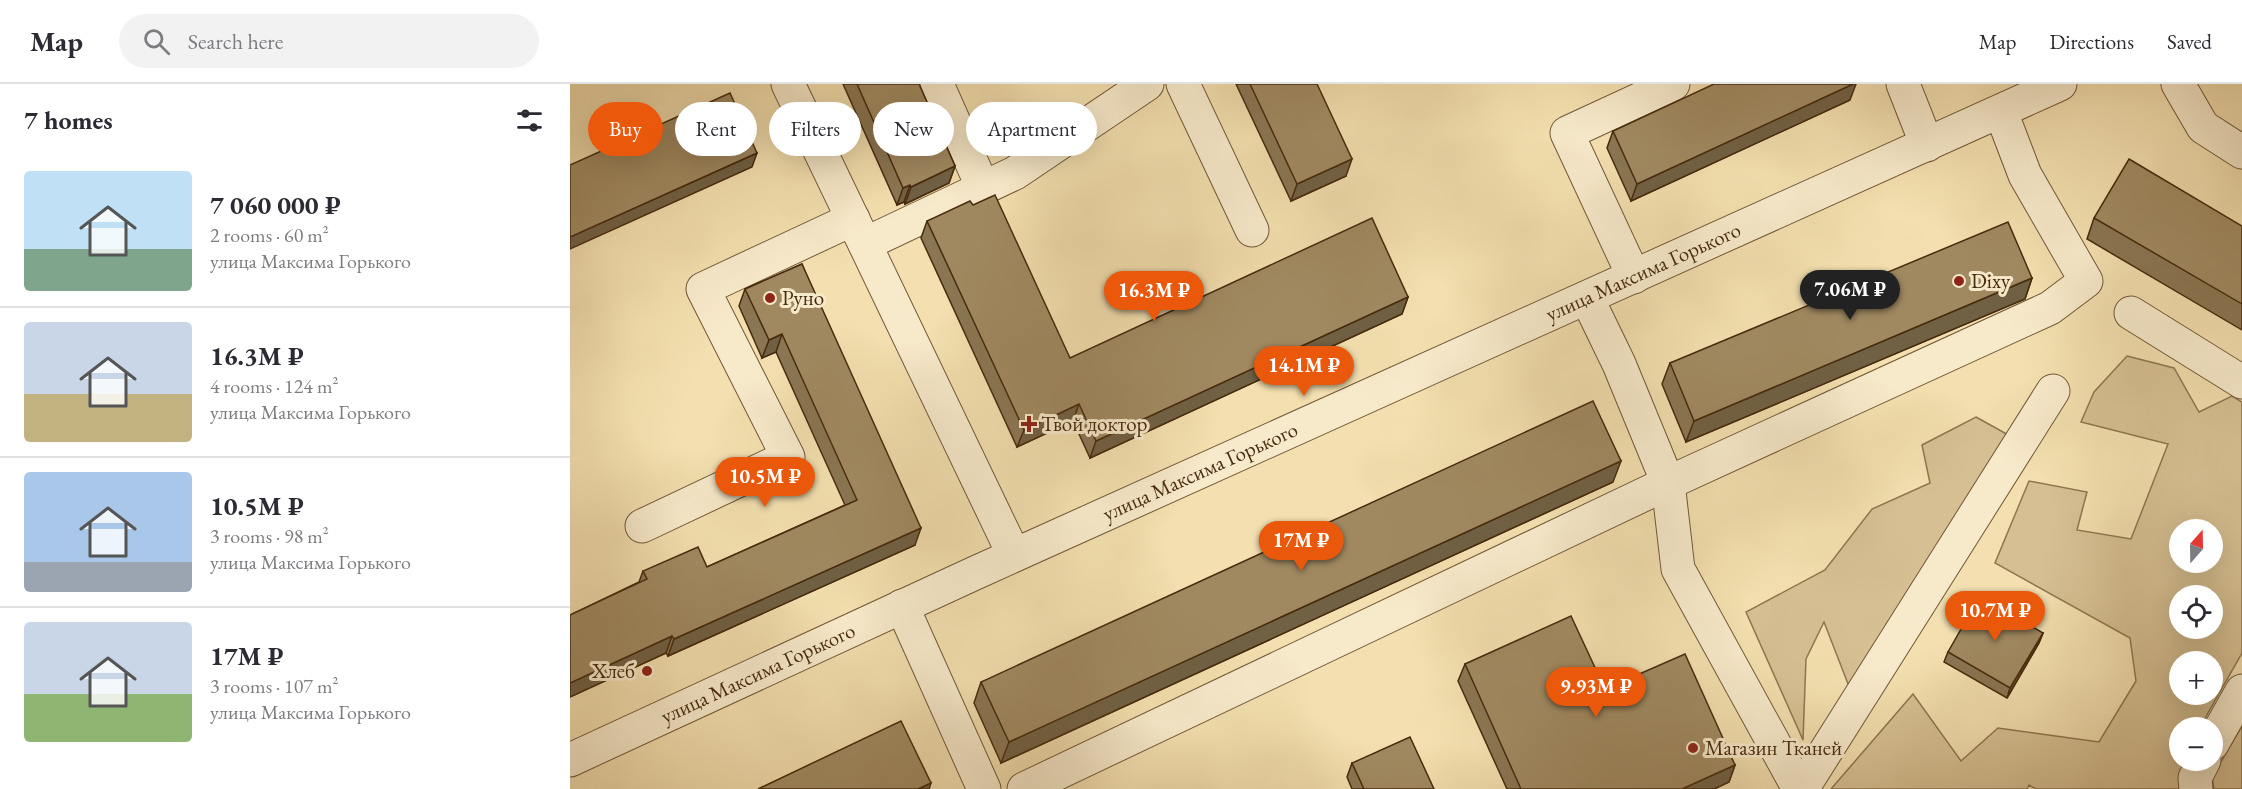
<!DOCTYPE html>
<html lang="en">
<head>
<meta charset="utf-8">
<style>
  body { margin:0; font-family:"EB Garamond",serif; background:#f2f2f3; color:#2b2b33; height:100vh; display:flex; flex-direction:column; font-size:22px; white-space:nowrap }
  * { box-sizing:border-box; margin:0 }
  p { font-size:20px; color:#7c7c81 }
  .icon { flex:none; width:33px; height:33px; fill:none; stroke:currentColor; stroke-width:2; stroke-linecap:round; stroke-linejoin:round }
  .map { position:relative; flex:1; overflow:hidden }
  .panel { display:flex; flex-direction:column; background:#fff; width:570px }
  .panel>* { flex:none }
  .banner { position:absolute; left:18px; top:18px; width:570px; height:54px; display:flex; gap:12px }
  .needle { width:39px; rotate:20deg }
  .buttons { position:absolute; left:1599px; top:435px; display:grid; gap:12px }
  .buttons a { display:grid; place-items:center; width:54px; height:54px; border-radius:50%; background:#fff; box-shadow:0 6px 24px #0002; font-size:30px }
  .price { position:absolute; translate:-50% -51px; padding:0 14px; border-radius:21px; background:#ea580c; color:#fff; font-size:20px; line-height:39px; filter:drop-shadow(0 2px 3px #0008) }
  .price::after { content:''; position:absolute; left:50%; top:36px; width:18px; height:14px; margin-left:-9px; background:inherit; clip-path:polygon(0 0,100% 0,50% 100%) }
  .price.on { background:#222; color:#fff }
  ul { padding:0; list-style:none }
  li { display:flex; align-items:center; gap:18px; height:150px; padding:0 24px }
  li+li { border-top:2px solid #e1e1e2 }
  li span { display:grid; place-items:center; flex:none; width:168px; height:120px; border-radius:6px; color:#555 }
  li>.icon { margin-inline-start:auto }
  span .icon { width:72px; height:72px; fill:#fffc; stroke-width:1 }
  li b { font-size:26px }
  h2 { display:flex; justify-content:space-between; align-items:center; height:72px; padding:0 24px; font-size:26px }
  .pill { padding:0 21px; border-radius:27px; background:#fff; box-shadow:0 6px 24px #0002; font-size:21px; line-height:54px }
  .pill.on { background:#ea580c; color:#fff }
  header { display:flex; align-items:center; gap:36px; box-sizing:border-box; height:84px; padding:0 30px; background:#fff; border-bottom:2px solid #e1e1e2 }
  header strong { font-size:28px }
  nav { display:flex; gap:33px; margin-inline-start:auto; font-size:21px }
  .search { width:420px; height:54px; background:#f2f2f3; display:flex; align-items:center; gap:15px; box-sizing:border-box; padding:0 21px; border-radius:33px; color:#7c7c81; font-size:22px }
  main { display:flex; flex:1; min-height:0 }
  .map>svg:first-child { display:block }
  .green { fill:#d6c093; stroke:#8e7650; stroke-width:1.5; fill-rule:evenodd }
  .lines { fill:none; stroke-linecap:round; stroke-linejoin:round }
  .minor-casing { stroke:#725836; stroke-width:35 }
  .minor { stroke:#f7eacb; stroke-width:33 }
  .wall { fill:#8a7653; stroke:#472b0d; stroke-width:1.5 }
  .shaded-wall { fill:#706044; stroke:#472b0d; stroke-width:1.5 }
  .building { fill:#a08961; stroke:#472b0d; stroke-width:1.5 }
  .poi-dot { fill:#8f2418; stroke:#f7eacb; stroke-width:2 }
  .labels { text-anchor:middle; stroke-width:6; stroke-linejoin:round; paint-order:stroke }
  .street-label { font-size:21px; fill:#472b0d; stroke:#f7eacb }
  .poi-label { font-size:21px; fill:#472b0d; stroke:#f7eacb; text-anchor:start }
</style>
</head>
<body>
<header>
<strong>Map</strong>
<div class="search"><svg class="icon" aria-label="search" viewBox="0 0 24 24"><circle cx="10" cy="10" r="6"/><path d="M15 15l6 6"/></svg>Search here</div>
<nav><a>Map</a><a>Directions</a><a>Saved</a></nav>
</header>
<main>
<section class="panel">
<h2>7 homes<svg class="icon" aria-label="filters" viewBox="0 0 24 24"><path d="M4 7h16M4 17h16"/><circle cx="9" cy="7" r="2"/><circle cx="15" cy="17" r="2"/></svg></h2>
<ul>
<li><span style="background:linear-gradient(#bfe0f5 65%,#7fa58c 0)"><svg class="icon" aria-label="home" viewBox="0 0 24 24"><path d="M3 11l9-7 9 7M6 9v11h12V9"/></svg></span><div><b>7 060 000 ₽</b><p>2 rooms · 60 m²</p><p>улица Максима Горького</p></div></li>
<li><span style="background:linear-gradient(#c9d6e8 60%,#c2b280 0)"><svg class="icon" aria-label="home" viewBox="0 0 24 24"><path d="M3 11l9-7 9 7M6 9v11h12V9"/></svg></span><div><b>16.3M ₽</b><p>4 rooms · 124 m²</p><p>улица Максима Горького</p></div></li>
<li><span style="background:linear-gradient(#a9c7e8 75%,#9aa5b1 0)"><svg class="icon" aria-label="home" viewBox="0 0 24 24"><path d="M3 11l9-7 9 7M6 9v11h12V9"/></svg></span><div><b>10.5M ₽</b><p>3 rooms · 98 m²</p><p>улица Максима Горького</p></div></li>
<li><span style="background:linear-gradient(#c9d6e8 60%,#8fb573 0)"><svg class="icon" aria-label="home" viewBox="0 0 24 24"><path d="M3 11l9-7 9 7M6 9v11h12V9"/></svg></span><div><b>17M ₽</b><p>3 rooms · 107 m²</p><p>улица Максима Горького</p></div></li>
</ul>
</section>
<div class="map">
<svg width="1672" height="705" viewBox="0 0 1672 705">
  <rect width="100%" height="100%" fill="#f3dfaf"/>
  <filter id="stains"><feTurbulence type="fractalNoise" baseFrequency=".00333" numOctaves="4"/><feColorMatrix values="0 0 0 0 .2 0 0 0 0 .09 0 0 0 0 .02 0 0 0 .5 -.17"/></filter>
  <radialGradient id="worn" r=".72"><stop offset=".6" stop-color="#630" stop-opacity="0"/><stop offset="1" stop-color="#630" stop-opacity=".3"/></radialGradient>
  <!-- green -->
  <g class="green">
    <path d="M1557,272L1604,284L1629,328L1662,312L1672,318V569L1630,643L1610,644V676L1613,677L1614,705H1466L1459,701L1457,705H1261L1343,610L1391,677L1428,644L1529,658L1566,597L1560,554L1425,479L1459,397L1517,408L1507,446L1561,455L1598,360L1511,338L1524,308ZM1610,446H1642V478H1610ZM1610,512H1642V544H1610ZM1610,578H1642V610H1610Z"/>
    <polygon points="1406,333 1451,358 1280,605 1254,538 1236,575 1233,656 1176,528 1255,486 1302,425 1360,399 1352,361"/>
    <polygon points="1672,642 1672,705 1644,705 1642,693"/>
  </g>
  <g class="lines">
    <defs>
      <g id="minor">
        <polyline points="218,0 444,471"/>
        <polyline points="367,0 413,104"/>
        <polyline points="613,0 682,146"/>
        <polyline points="1333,0 1357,61"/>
        <polyline points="1608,0 1633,43 1672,68"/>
        <polyline points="295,160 445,89 577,0"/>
        <polyline points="1064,193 997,49 1103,0"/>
        <polyline points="1017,214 1049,280 1098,399 1108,485 1229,705"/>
        <polyline points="1561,229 1672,298"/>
        <polyline points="72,442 218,373 133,205 283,135"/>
        <polyline points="332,522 414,705"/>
        <polyline points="1642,660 1672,607"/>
        <path id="s1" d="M0,676L405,489L1490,0"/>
        <polyline points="454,705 1098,399 1480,224 1516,197 1455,91 1431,28"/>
        <polyline points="1232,705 1483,307"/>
        <polyline points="1626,705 1625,694 1634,676"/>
      </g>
    </defs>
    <!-- minor casing -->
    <use href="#minor" class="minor-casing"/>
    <!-- minor -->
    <use href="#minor" class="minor"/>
  </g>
  <!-- wall -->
  <g class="wall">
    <polygon points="273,0 349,0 385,82 379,99 335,120 334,118 327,121"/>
    <polygon points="666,0 747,0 776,92 721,117"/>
    <polygon points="1280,16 1061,117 1037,64 1043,47"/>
    <polygon points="403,121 500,274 838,213 832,230 520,374 503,337 447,363 351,154 357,137"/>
    <polygon points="1524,134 1672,142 1672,246 1517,155"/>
    <polygon points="232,180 345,461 98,572 96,569 0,613 0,531 69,498 73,487 137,483 275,421 206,268 192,274 169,222 175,205"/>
    <polygon points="1462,194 1455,215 1116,358 1092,300 1100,279"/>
    <polygon points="1043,398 431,679 404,619 411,598"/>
    <polygon points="1473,549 1469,559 1437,614 1374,578 1378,568"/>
    <polygon points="895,580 1035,605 1165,681 1159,698 1144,705 937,705 888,597"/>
    <polygon points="782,679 864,705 782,705 777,693"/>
  </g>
  <!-- shaded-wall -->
  <g class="shaded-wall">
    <polygon points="1283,0 1286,0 1280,16 1061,117 1067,100"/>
    <polygon points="187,69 182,83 0,165 0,153"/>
    <polygon points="782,75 776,92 721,117 727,100"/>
    <polygon points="385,82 379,99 335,120 341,103"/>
    <polygon points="340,101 334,118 327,121 333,104"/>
    <polygon points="1462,194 1455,215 1116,358 1124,337"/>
    <polygon points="838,213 832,230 520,374 526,357"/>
    <polygon points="212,250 206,268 192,274 199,256"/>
    <polygon points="509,320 503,337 447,363 454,346"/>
    <polygon points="1051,377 1043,398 431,679 439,658"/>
    <polygon points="351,444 345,461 98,572 104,555"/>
    <polygon points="1473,549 1469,559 1437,614 1440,604"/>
    <polygon points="102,552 96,569 0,613 0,599"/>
    <polygon points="1165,681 1159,698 1144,705 1112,705"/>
    <polygon points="361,699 359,705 348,705"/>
  </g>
  <!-- building -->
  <g class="building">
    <polygon points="287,0 349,0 385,82 341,103 340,101 333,104"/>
    <polygon points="680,0 747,0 782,75 727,100"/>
    <polygon points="1144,0 1283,0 1067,100 1043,47"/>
    <polygon points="160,9 187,69 0,153 0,81"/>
    <polygon points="1559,75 1672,142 1672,220 1524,134"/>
    <polygon points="425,111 500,274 802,134 838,213 526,357 509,320 454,346 357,137 400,117 403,121"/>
    <polygon points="1438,138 1462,194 1124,337 1100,279"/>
    <polygon points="232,180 351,444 104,555 102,552 0,599 0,531 77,495 73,487 128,463 137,483 287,416 212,250 199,256 175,205"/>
    <polygon points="1023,317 1051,377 439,658 411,598"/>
    <polygon points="1410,512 1473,549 1440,604 1378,568"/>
    <polygon points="1001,532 1035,605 1115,570 1165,681 1112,705 951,705 895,580"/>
    <polygon points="331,637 361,699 348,705 188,705"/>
    <polygon points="840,653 864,705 794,705 782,679"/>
  </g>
  <!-- markers -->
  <g class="poi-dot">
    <circle cx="1389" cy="197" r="6"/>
    <circle cx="200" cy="214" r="6"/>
    <path d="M456 331h6v6h6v6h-6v6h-6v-6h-6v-6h6z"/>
    <circle cx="77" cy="587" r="6"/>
    <circle cx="1123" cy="664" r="6"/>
  </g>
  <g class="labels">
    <!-- street labels -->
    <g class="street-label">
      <text dy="7" stroke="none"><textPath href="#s1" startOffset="1179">улица Максима Горького</textPath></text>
      <text dy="7" stroke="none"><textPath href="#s1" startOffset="693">улица Максима Горького</textPath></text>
      <text dy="7" stroke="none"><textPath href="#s1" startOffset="207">улица Максима Горького</textPath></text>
    </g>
    <!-- poi labels -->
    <g class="poi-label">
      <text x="1401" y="204">Dixy</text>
      <text x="212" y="221">Руно</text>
      <text x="471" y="347">Твой доктор</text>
      <text x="65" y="594" text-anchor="end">Хлеб</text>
      <text x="1135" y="671">Магазин Тканей</text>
    </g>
  </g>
  <rect width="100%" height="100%" filter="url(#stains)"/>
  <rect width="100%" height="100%" fill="url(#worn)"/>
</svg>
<div class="buttons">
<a><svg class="needle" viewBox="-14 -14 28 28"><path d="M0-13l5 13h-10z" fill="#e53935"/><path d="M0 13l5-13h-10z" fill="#7c7c81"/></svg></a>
<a><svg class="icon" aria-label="locate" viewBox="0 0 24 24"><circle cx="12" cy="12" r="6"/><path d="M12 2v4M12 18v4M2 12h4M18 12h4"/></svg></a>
<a>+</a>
<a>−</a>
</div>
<b class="price on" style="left:1280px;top:237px">7.06M ₽</b>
<b class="price" style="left:584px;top:238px">16.3M ₽</b>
<b class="price" style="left:734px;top:313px">14.1M ₽</b>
<b class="price" style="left:195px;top:424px">10.5M ₽</b>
<b class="price" style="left:731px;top:488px">17M ₽</b>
<b class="price" style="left:1425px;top:558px">10.7M ₽</b>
<b class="price" style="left:1026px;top:634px">9.93M ₽</b>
<div class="banner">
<a class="pill on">Buy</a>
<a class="pill">Rent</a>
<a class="pill">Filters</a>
<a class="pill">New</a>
<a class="pill">Apartment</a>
</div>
</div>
</main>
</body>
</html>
